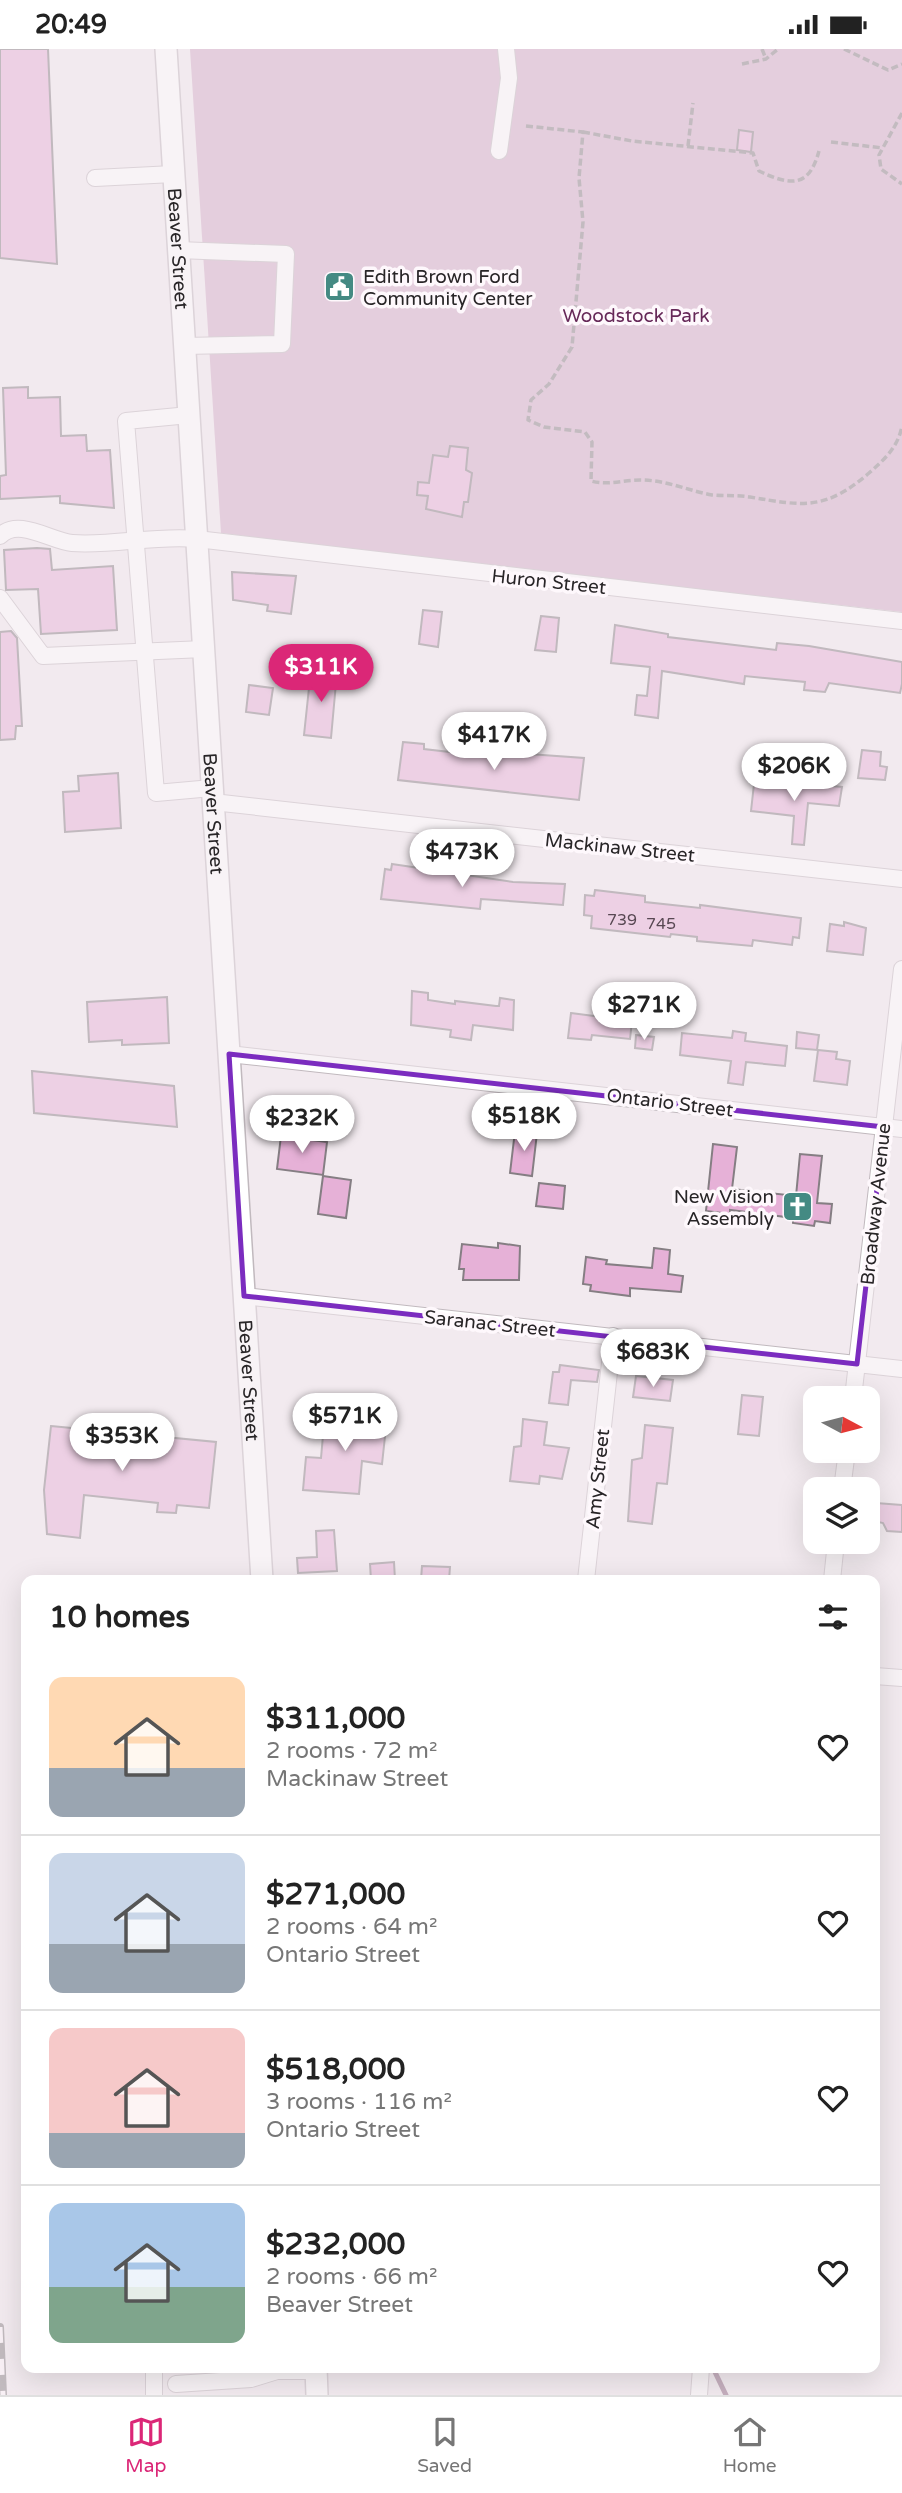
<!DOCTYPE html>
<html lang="en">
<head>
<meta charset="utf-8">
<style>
  body { margin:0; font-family:"Varela Round",sans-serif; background:#f6f6f6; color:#222; height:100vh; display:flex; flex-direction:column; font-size:26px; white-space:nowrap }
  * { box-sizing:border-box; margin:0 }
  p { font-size:23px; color:#767676 }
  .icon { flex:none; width:38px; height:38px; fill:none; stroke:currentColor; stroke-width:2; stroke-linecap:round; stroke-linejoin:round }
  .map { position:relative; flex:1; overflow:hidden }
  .panel { position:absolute; left:21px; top:1526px; width:859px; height:798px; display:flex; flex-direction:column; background:#fff; border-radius:14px; box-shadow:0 7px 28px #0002 }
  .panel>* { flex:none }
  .needle { width:46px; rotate:97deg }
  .tools { position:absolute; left:803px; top:1337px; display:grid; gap:14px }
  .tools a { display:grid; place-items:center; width:77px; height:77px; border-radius:14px; background:#fff; box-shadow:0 7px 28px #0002; font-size:35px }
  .price { position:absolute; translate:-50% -60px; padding:0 16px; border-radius:24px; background:#fff; color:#222; font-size:23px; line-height:46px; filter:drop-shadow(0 2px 4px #0008) }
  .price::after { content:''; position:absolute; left:50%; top:42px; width:21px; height:16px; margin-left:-10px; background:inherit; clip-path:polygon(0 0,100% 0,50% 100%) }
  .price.on { background:#db2777; color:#fff }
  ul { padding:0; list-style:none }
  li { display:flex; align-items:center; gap:21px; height:175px; padding:0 28px }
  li+li { border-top:2px solid #e0e0e0 }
  li span { display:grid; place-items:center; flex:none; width:196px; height:140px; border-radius:14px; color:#555 }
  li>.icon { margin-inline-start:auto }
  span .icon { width:84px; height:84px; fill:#fffc; stroke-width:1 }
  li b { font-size:30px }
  h2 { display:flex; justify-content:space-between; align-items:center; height:84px; padding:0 28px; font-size:30px }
  .status { display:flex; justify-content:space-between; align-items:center; height:49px; padding:0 35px; background:#fff; direction:ltr }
  .status svg { height:19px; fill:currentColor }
  .dock { display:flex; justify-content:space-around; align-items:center; height:98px; border-top:2px solid #e0e0e0; background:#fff; font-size:19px; color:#767676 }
  .dock a { display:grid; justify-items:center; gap:4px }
  .dock .on { color:#db2777 }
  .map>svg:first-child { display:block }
  .green { fill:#d2aec7 }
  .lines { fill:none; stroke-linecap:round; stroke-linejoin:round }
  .stream { stroke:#8e6983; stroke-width:5 }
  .building { fill:#e6b1d7; stroke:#857e83; stroke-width:2 }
  .minor-casing { stroke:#c1b9be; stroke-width:18 }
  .major-casing { stroke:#c1b9be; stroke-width:24 }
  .path { stroke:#898487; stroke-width:3.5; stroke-dasharray:7 3.5; stroke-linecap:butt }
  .minor { stroke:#fff; stroke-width:16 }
  .major { stroke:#fff; stroke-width:21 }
  .rail-casing { stroke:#858083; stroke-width:8 }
  .rail { stroke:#fef8fc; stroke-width:5; stroke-dasharray:16; stroke-linecap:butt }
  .marked { fill:none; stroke:#7b2cbf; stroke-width:5; stroke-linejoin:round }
  .labels { text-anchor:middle; stroke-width:7; stroke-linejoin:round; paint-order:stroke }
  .number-label { font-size:16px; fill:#584853 }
  .street-label { font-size:19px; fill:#282527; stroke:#fef8fc }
  .poi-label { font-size:19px; fill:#282527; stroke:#fef8fc; text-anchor:start }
  .park-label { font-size:19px; fill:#662858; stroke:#fef8fc }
</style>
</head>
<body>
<div class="status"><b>20:49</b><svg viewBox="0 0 49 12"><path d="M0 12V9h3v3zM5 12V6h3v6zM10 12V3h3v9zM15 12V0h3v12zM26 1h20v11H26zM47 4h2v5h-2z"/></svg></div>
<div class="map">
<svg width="902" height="2346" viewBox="0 0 902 2346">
  <rect width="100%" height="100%" fill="#f2eaef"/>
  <!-- green -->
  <polygon class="green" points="190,0 902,0 902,563 366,503 221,484"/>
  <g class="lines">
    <!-- stream -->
    <polyline class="stream" points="713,2319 726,2346"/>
  </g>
  <!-- building -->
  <g class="building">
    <polygon points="0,0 48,0 57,215 0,209"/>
    <polygon points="739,81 753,83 751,103 737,101"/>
    <polygon points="28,338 28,349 60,348 61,387 86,386 87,402 110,401 114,459 60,454 60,447 0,450 0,427 6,426 3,339"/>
    <polygon points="450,397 468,399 466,421 472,424 468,453 464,453 462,468 426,460 428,447 417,446 418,433 429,434 433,406 448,408"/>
    <polygon points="37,499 50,500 52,521 113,517 117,581 41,585 38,540 6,541 4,501"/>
    <polygon points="232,523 296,527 291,565 267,562 268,556 233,551"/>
    <polygon points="423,561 442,563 438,598 419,595"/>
    <polygon points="541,567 559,569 556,603 535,601"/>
    <polygon points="615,576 668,585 668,588 776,601 777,594 809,597 902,613 902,635 900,644 829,634 825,643 804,641 805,633 745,627 744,635 662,622 658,669 635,666 637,646 647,647 650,618 611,614"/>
    <polygon points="11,582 17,589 22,677 16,677 15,690 0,691 0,583"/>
    <polygon points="311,620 337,623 331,689 304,686"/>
    <polygon points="249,636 273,639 269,666 246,663"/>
    <polygon points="403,693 424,695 424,700 484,707 484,703 514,707 515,704 584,709 579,751 398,731"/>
    <polygon points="862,701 881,703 880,717 887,718 885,731 858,729"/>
    <polygon points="118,724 121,779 65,783 63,743 79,742 78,727"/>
    <polygon points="789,733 842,738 839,757 808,754 804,796 792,795 794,767 751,762 754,735 789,739"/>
    <polygon points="392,815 513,833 565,835 563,856 481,850 480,860 381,850 385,820 391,821"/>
    <polygon points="595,841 645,847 645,853 700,859 700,856 801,869 799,889 793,888 792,896 753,891 752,897 697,892 697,888 671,885 670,888 591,879 592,867 584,866 585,846 594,847"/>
    <polygon points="844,873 866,879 863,906 827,902 830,875 844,877"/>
    <polygon points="412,942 428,944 428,951 455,955 455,952 496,957 499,957 500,949 514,951 513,981 473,976 471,991 450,988 451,981 411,976"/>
    <polygon points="167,948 169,994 122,996 122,991 89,993 87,953"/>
    <polygon points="571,964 632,972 630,990 592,986 591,991 568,989"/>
    <polygon points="733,982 746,984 745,992 787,997 785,1017 746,1013 743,1036 728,1034 731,1012 680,1006 682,984 732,989"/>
    <polygon points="797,983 819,986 817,1001 796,999"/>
    <polygon points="636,986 654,988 652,1001 635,999"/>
    <polygon points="818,1001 837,1003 836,1010 850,1012 847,1036 814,1032"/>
    <polygon points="32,1022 174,1037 177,1078 34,1064"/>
    <polygon points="515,1082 537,1084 532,1127 510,1124"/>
    <polygon points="281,1087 327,1093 323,1126 277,1120"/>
    <polygon points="713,1095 737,1098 732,1140 796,1147 800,1105 822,1107 817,1154 832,1155 830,1174 815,1172 814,1177 793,1174 793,1169 730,1161 730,1165 706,1162"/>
    <polygon points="323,1127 351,1131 346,1169 318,1165"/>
    <polygon points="539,1134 565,1137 563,1160 536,1157"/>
    <polygon points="498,1194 520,1197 519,1231 463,1231 464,1220 459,1220 462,1195 498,1199"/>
    <polygon points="654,1199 670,1201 668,1225 683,1227 681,1243 630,1239 630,1247 590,1242 591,1236 583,1235 586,1208 607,1211 606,1215 652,1219"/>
    <polygon points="560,1316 599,1321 597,1333 571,1331 568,1356 549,1354 553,1323 559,1323"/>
    <polygon points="636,1327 673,1331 670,1352 633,1348"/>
    <polygon points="742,1346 763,1348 759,1387 738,1385"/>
    <polygon points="325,1364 387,1369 382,1415 362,1412 359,1445 303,1441 306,1408 321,1409"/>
    <polygon points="523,1370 547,1373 544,1396 569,1399 562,1430 540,1427 539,1435 510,1432 514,1398 521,1397"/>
    <polygon points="645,1376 673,1379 667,1435 657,1434 652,1475 628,1472 632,1411 642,1409"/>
    <polygon points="51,1377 216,1393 209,1459 177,1456 176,1464 157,1463 158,1454 84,1446 80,1489 47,1485 44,1441"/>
    <polygon points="876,1454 902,1456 902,1483 887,1482 883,1474 874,1472"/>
    <polygon points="334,1481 337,1522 298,1524 297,1509 317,1508 316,1482"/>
    <polygon points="394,1513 395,1531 371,1531 370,1515"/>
    <polygon points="422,1517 450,1518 449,1531 421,1531"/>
  </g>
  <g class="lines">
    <defs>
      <g id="minor">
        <polyline points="499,102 509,29 506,0"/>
        <polyline points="95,129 173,125"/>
        <polyline points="178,201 286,205 282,295 184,297"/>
        <polyline points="189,366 126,372 156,744 212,739"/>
        <path d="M0,487C18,468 51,492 72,494C113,497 155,486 197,490L902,572"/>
        <polyline points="0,549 43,607 204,600"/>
        <polyline points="213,753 902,830"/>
        <polyline points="229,1005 902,1080"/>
        <polyline points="244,1247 902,1320"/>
        <polyline points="853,1349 902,920"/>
        <polyline points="842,1440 847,1402"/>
        <polyline points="586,1531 613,1287"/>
        <polyline points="832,1531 836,1493"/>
        <polyline points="875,1627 902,1629"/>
        <polyline points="271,2319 277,2322 316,2322"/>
        <polyline points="176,2335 251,2330 277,2322"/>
        <polyline points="154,2346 154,2319"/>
        <polyline points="699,2346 701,2319"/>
      </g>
      <g id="major">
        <path id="s1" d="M166,0L262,1531"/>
        <polyline points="316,2319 317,2346"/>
      </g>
    </defs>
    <!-- minor casing -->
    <use href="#minor" class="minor-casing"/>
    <!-- major casing -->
    <use href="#major" class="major-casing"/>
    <!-- path -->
    <g class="path">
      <polyline points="762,0 766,10"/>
      <polyline points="844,0 888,21 902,15"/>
      <polyline points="742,15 766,10 778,0"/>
      <polyline points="902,64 879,106 881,120 902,135"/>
      <path d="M526,77L583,83L579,129L583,173L572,298L549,335L531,351L528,371L544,378L585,383L592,393L591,432C610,437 626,430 644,431C668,432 690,442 712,446C725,447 738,446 750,448C803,457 825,462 869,424C885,410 898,398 902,377"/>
      <path d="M583,83L632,92L753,104L759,122C791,137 809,139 819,102"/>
      <polyline points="831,93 883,99"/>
      <polyline points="688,97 693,54"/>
    </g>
    <!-- minor -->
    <use href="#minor" class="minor"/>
    <!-- major -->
    <use href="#major" class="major"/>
    <defs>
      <polyline id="rail" points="0,2278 3,2346"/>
    </defs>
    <!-- rail casing -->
    <use href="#rail" class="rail-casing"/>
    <!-- rail -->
    <use href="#rail" class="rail"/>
  </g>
  <!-- marked area -->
  <path d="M0 0H902V2346H0ZM229,1005L884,1078L857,1315L244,1247Z" fill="#f2eaef" fill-opacity=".55" fill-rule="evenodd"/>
  <path class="marked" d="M229,1005L884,1078L857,1315L244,1247Z"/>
  <!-- icons -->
  <defs>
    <symbol id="civic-square" viewBox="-11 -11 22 22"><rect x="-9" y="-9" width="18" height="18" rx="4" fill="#448a83" stroke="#fef8fc"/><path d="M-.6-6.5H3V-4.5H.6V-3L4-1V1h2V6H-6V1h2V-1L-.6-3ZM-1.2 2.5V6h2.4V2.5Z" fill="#fff"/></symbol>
    <symbol id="church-square" viewBox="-11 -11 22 22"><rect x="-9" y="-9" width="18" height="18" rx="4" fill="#448a83" stroke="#fef8fc"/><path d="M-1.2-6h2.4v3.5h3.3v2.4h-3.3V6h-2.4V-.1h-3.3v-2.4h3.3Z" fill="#fff"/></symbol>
  </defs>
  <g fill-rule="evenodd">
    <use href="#civic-square" x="322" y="220" width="35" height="35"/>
    <use href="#church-square" x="780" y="1140" width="35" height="35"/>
  </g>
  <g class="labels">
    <!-- number labels -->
    <g class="number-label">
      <text x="622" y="876">739</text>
      <text x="661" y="880">745</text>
    </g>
    <!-- street labels -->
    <g class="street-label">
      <text dy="7" stroke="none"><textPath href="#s1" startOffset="200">Beaver Street</textPath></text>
      <text transform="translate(549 532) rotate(6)" y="7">Huron Street</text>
      <text dy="7" stroke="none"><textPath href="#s1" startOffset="766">Beaver Street</textPath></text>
      <text transform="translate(620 798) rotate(6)" y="7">Mackinaw Street</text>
      <text transform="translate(670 1053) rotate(7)" y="7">Ontario Street</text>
      <text transform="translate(875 1155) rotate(-84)" y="7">Broadway Avenue</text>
      <text transform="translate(490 1274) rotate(6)" y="7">Saranac Street</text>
      <text dy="7" stroke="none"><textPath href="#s1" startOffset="1334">Beaver Street</textPath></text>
      <text transform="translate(597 1430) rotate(-84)" y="7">Amy Street</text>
    </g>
    <!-- poi labels -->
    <g class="poi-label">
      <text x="363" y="234">Edith Brown Ford<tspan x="363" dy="22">Community Center</tspan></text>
      <text x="774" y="1154" text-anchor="end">New Vision<tspan x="774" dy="22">Assembly</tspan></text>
    </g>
    <!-- park labels -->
    <g class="park-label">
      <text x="636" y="273">Woodstock Park</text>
    </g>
  </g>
</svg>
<div class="tools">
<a><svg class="needle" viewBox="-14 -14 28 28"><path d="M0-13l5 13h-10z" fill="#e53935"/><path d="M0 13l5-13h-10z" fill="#767676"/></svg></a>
<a><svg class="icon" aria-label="layers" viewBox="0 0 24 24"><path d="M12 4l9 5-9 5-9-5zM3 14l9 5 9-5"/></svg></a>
</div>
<b class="price on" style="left:321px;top:655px">$311K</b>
<b class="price" style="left:494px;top:723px">$417K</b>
<b class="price" style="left:794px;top:754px">$206K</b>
<b class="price" style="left:462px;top:840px">$473K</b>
<b class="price" style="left:644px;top:993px">$271K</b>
<b class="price" style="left:524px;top:1104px">$518K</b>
<b class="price" style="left:302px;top:1106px">$232K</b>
<b class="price" style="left:653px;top:1340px">$683K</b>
<b class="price" style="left:345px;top:1404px">$571K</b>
<b class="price" style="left:122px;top:1424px">$353K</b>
<section class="panel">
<h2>10 homes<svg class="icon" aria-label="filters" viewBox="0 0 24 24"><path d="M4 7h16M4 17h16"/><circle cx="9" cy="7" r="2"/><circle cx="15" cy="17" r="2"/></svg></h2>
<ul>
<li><span style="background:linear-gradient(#ffd9b3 65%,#9aa5b1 0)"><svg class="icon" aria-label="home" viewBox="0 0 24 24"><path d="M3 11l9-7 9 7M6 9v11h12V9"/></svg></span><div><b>$311,000</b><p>2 rooms · 72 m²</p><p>Mackinaw Street</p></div><svg class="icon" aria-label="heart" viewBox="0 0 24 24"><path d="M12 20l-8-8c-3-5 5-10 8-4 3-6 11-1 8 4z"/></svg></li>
<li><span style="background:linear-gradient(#c9d6e8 65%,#9aa5b1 0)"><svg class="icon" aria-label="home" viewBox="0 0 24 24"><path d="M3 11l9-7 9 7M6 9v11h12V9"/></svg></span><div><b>$271,000</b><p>2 rooms · 64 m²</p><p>Ontario Street</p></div><svg class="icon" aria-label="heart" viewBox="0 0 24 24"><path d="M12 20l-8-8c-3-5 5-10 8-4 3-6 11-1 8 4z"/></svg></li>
<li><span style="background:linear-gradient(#f6c9c9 75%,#9aa5b1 0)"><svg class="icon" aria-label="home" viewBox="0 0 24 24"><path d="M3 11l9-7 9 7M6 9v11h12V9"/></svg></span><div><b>$518,000</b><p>3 rooms · 116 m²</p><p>Ontario Street</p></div><svg class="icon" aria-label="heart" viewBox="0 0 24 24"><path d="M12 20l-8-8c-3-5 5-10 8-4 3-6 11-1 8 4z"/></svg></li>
<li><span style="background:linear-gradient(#a9c7e8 60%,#7fa58c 0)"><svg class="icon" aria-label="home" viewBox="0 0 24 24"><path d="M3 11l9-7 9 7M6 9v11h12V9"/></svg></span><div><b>$232,000</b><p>2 rooms · 66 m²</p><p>Beaver Street</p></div><svg class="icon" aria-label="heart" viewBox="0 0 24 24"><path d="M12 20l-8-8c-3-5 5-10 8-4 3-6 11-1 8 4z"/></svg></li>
</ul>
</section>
</div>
<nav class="dock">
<a class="on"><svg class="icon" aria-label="map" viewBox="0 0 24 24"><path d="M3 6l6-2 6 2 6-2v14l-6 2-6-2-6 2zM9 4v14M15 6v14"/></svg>Map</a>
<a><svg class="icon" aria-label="saved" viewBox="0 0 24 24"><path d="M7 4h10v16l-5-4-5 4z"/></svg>Saved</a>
<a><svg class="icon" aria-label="home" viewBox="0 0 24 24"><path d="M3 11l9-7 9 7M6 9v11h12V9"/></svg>Home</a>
</nav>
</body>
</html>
